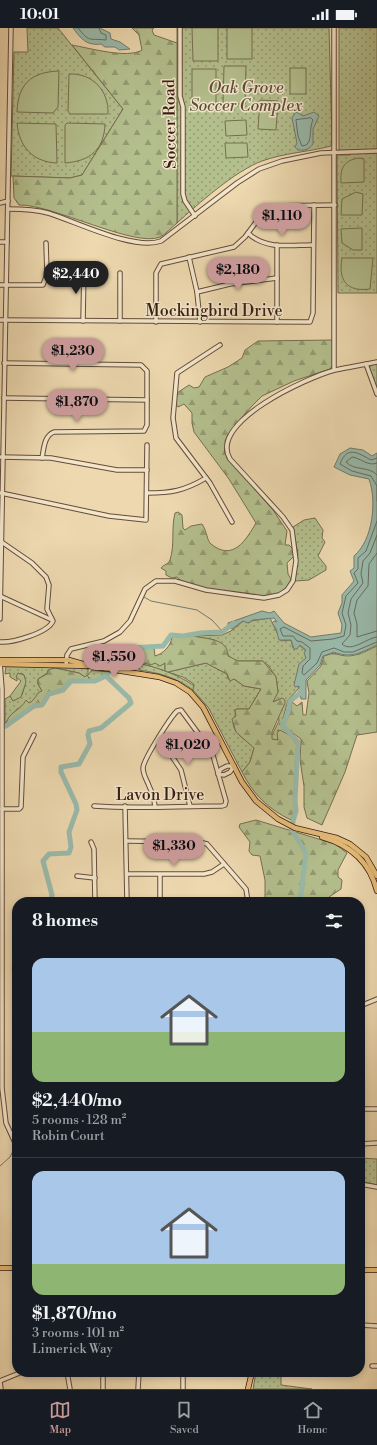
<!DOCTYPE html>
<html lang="en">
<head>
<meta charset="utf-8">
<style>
  body { margin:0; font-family:"Libre Bodoni",serif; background:#242831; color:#f1f3f6; height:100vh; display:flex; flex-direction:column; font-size:15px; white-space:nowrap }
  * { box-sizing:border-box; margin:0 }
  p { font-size:13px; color:#9ea1a6 }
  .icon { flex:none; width:22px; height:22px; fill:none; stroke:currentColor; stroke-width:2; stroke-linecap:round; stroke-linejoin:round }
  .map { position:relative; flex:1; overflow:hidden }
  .sheet { position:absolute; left:12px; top:869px; width:353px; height:480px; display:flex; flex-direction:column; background:#171b24; border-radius:16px; box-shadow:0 2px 6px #0003 }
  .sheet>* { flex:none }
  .price { position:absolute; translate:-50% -34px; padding:0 9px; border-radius:14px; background:#c59692; color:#111; font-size:13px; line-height:26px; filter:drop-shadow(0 1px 2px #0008) }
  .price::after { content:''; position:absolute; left:50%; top:24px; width:12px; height:9px; margin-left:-6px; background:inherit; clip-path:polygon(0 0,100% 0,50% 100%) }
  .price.on { background:#222; color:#fff }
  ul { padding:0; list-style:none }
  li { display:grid; align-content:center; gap:8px; height:212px; padding:0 20px }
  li+li { border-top:1px solid #363941 }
  li span { display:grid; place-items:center; height:124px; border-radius:12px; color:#555 }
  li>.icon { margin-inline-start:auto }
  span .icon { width:72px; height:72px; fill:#fffc; stroke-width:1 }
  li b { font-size:17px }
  h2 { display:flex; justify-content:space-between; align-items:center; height:48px; padding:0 20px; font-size:17px }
  .status { display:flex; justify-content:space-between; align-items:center; height:28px; padding:0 20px; background:#171b24; direction:ltr }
  .status svg { height:11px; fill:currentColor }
  .tab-bar { display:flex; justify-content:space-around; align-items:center; height:56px; border-top:1px solid #363941; background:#171b24; font-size:11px; color:#9ea1a6 }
  .tab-bar a { display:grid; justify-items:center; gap:2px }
  .tab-bar .on { color:#c59692 }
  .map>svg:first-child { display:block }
  .grass { fill:url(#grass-dots); stroke:#766e50 }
  .forest { fill:url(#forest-firs); stroke:#766e50 }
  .pitch { fill:#b4bf8e; stroke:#766e50 }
  .water { fill:#99baab; stroke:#727b6e }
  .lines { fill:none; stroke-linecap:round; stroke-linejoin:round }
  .shore { stroke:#686c5f; stroke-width:1 }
  .stream { stroke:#727b6e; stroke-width:1 }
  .river { stroke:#99baab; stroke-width:5 }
  .minor-casing { stroke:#654c3a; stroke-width:5.5 }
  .major-casing { stroke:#381d13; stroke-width:6 }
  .minor { stroke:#f3e6cb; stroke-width:3.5 }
  .major { stroke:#e6bc78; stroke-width:4.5 }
  .labels { text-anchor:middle; stroke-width:3; stroke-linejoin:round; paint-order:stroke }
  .park-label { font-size:16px; font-style:italic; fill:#5d4e38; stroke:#f3e6cb }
  .street-label { font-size:16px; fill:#381d13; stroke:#f3e6cb }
</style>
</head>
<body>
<div class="status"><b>10:01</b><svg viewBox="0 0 49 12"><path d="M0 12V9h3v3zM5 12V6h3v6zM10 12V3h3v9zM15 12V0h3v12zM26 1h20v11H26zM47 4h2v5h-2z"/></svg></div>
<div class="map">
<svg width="377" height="1361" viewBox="0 0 377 1361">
  <defs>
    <pattern id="grass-dots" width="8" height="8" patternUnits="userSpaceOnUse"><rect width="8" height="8" fill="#b4bf8e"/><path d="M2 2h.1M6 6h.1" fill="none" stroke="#939b73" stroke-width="1.8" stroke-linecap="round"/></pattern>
    <pattern id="forest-firs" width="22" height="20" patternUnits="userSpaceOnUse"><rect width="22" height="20" fill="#b4bf8e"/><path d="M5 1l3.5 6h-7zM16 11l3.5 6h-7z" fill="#939b73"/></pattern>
  </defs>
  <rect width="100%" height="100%" fill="#edd8af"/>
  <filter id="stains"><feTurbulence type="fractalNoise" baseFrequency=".005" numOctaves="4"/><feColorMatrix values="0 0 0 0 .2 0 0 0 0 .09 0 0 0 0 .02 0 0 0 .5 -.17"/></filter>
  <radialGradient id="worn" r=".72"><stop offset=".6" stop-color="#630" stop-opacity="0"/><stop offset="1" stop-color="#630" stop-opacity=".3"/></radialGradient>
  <!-- grass -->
  <g class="grass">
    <polygon points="27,0 58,0 123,81 82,147 70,150 11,148 14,24 28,24"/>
    <path d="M177,0H329L332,111L331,118C308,124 284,125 262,133C235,143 198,176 177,195Z"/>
    <polygon points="339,0 377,0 377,265 338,265 337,127 350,127 349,123 339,122"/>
    <polygon points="377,335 377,362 369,341 370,338"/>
    <polygon points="315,490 323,502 322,510 325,514 318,528 326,538 326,542 309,552 295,553 298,526 293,499 304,492"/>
    <polygon points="270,590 281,613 291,612 293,620 299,617 306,623 306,630 298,641 298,648 295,656 299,660 288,672 282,694 279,696 291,708 278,702 278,712 272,712 271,709 279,693 277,672 272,674 278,664 276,649 268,637 262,633 238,633 231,630 215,612 193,608 222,607 231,603 243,593 249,595 251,593"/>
    <polygon points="116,631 117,634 165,635 165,643 139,635 134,636 132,641 112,637"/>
    <path d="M137,635C156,639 177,646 193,657L194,659L193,662C176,649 159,645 139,642V637L133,641Z"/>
    <path d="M206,635L227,646L228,651H234L244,658L261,661L249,681H237L235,682C236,688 234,690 233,695C233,706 248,713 254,720L250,734L242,744L208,679L193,662L194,656L183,649L168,644Z"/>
    <path d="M6,638L74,639L88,641V647L92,642L107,644C104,652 98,653 90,652L87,648L85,649L79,645L55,640L38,651V656L42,663L38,665L35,672L17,681L6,694L5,699V671L10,668L13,673L22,667L25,657L24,647L21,645L17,649V653L10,649V645L5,646Z"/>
    <polygon points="360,1130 377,1131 377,1157 360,1153"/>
    <polygon points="256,1344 281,1344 281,1357 312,1361 253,1361"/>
  </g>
  <!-- forest -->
  <g class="forest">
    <path d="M132,0H154L152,2L154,7L177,15V195C172,199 166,206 160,209C135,220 52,176 19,177L14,170L13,148L70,150L82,147L123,81L72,17C89,20 128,31 142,22L139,7Z"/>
    <path d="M333,312V336L330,341L294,353L262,368L251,379L228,406L225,413V425L231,434L273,482L287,503L285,517H289L292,520L294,528L287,535L288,546L291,551C288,559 283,564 274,567C260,570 184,561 177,549L172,550L166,547V543L161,540C164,536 168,537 170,532C175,517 171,501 175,485L178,484L182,487L183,500L185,502L191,498L202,496C207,503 207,513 211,516C233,534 246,512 256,495L229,451L194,404L192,395V385L184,376L178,379L176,376L177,365L189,357L194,360L199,359L205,349L228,339L242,330L245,322L258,313Z"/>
    <path d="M175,608C182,611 187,606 193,608C206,611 228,610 228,628L238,633H263L276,649L278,664L273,674L282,670L285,672V675L272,704V711L278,712L277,705L280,702L291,708L297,717L295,738L297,745L294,764L295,782L291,792C268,781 253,766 242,744L250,734L254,720L236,704L232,691L236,688L235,682L237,681H249L261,661L244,658L234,651L230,653L227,646L206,635L168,644L165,643V635L160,638L155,635L151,637L137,633L132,636L126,633L120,637L117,634L116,631L125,625L130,628L146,620H154L155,628C163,626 171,618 172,609Z"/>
    <path d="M377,618V704L357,707L345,744L322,797L307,790L304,779V758L300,732L301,711L286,700L284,696L290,686L292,674L297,678L302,674L303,687H306L309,665L307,653L321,638L324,628L334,625C351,632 362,625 377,618Z"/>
    <path d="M55,640L79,645L85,649L87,647L90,652L71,653L63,662L49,667L42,677L34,678L6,699C6,684 21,683 26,672L29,675C36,672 36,664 42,663L38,656V651L47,646L48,642Z"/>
    <polygon points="18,645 24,647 26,654 21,669 13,673 10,668 21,653 16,649"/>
    <polygon points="256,792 335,816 347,825 338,842 338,849 342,852 341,861 329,869 326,874 265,874 265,852 260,828 252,827 249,823 250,814 239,799 240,796"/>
  </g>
  <!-- pitch -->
  <g class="pitch">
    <polygon points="192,0 218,0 218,33 193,33"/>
    <rect x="227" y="0" width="25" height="31"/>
    <polygon points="224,38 246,38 245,76 223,76"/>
    <rect x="290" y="40" width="16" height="26"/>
    <rect x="192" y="41" width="24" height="36"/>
    <path d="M59,43L58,79L53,85L17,84C18,56 31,44 59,43Z"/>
    <path d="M69,46C93,45 109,63 108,86H70L68,83Z"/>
    <polygon points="260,72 278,73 276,102 258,101"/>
    <polygon points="246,92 247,107 226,108 225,93"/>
    <path d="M17,95L56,96L57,135C33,134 19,119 17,95Z"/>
    <path d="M67,95L105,96C104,122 90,133 65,135V97Z"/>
    <polygon points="225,115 247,115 248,129 226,130"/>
    <path d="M358,130L364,131V154L341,155C340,141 343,133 358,130Z"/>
    <polygon points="356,164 363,166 362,187 341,187 342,171"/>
    <polygon points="362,200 362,222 353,222 342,215 341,201"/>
    <path d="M342,230H373L370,261C347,264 338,253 342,230Z"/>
  </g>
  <!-- water -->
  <g class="water">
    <path d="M73,0H100L110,5L111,11L120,14L130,21L119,22L115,19H105L101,16C87,18 81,11 73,0Z"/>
    <path d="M296,84L303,88L314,84L319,88L313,101V116C309,122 300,125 295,119L297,115L292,90Z"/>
    <path d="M350,420L363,422L372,428L377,425V617C362,624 351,631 334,624L323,628L320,637L306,652V671H301L299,658L295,659L294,657L299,636L306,630L304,625L306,622L300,617L297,621H294L291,612H279L276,601L272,595L274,593L277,594L274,590L253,592L248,595L243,593L232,601L228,599V595L262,583L270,585L274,583L284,595L311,609L341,605L342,597L338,585L342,575V567L354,553L350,543L354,540V528C373,512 377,473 369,451L350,447L334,439L340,426Z"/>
  </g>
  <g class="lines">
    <!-- shore -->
    <g class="shore">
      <path d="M78,0C90,15 88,10 106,12V7L101,5L99,0"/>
      <path d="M311,90L313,92C308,102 314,117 302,118L298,108L296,92Z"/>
      <path d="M377,430L371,432C358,425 347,417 340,436L352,443L371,448L377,458V473"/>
      <path d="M377,435C368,439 361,430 352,429L346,434C354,443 370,438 377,447"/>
      <polyline points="377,493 366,523 358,530 358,541 354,545 358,555 346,568 342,585 346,597 344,608 333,611 311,613 284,599 280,601 283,608 293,608 297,613 302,614 310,620 310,631 303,638 302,645 304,647 317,635 322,624 334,620 344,624 353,624 377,614"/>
      <path d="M377,507L370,525L363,533L361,546L363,555L351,571L348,585L351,597L350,607L342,616C352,625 366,610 377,609"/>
      <polyline points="377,525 369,536 368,558 357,572 354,585 357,596 357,609 377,603"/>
    </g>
    <!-- stream -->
    <g class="stream">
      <polyline points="144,569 151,573 197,582 212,592 223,604"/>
      <polyline points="0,1138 10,1129 13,1123"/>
    </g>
    <!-- river -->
    <g class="river">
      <polyline points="6,698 34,678 42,677 49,666 63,662 71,653 95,653 106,648"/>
      <polyline points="50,874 52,867 43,833 49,826 69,825 71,819 69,804 77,782 76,776 61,744 61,739 79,736 90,716 88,707 89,703 101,700 131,675 129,670 106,648 115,632 130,620 163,618 171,607 183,608 201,605 222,604 234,595"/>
      <polyline points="300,874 306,825 292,802 293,793 296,783 295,772 298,714 282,697 288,685 290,673 299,666 302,660"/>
      <polyline points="17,935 14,940 17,954"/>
    </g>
    <defs>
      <g id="minor">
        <polyline points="180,0 180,68 183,79 183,166 185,173 195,188"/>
        <polyline points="0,175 8,173"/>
        <path d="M8,181C21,181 34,181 48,185C75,193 134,223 161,213L237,155L259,141L282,133L321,125L377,123"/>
        <path d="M248,205C265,222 291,217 313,217"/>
        <polyline points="0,214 7,214"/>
        <polyline points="189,229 197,264 200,294"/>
        <polyline points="120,245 120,293"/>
        <polyline points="0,257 43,257 47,246 46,215"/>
        <polyline points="197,264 230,256 277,250"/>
        <polyline points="0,292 310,294 313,285 314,177"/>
        <polyline points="83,293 84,240"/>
        <polyline points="156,294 156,245 161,236 234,219 245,209 268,178 335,177"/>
        <polyline points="277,294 277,217"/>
        <polyline points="220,317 177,345 173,390 176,410 210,455 232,494"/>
        <path d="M4,335L141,337L147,343V397L144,403L54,404C44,408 44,420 42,430"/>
        <polyline points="366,336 377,366"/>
        <polyline points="334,342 334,0"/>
        <polyline points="4,370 147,372"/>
        <polyline points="1,429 51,430 117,442 147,442"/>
        <polyline points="1,465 109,488 146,492 147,417"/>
        <path d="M147,465C171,465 184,463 206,450"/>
        <polyline points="0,568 52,592"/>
        <polyline points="0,591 11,0"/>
        <path d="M0,614C12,615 48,605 53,593L47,581L49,557L46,549L32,535L0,513"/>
        <polyline points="0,635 2,661 2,1060 6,1095 17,1119"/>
        <path d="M66,637L67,627L71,621L104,613L120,604L130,593L145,561L156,553H175L206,562L264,570L279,567L287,562L293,553L296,533L292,502L283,489L230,431C208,394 308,349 335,342C349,339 363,337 377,334"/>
        <polyline points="159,709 181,742 190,778"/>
        <polygon points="227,738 234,738 230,744 224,747 218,746 221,741"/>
        <path d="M94,778C137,781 179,778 222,778L225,777L226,773L212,724L181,682L177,683C170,690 143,732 143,740C143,747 147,752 149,758C152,764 154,771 155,778"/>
        <polyline points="125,778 127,874"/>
        <polyline points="2,781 19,781 21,779 23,729 34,707"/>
        <polyline points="127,813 199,814 207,816 246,861 248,874"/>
        <polyline points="91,814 94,821 95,874"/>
        <polyline points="127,846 204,846 212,844 224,836"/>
        <polyline points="160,847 160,874"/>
        <polyline points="77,848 95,850"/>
        <polyline points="360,978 377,971"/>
        <polyline points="360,1081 377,1081"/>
        <polyline points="360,1116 377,1115"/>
        <polyline points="360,1156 377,1159"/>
        <polyline points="360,1297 377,1298"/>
        <polyline points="372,1338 377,1338"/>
        <polyline points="67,1344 70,1361"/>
        <polyline points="0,1353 22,1344"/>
        <polyline points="0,1354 1,1361"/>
        <polyline points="103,1361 103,1344"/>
        <polyline points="138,1361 139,1344"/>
        <polyline points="183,1361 183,1344"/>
      </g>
      <g id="major">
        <polyline points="0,632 69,632 90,638 159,649 176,655 190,664 203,679 242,754 256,773 278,791 295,800 337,810 350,816 366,829 377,848"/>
        <polyline points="0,636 89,638"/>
        <path d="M322,809C350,817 370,834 377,863"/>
        <polyline points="0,1240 17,1240"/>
        <polyline points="360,1242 377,1242"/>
        <polyline points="248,1361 252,1344"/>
      </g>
    </defs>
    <!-- minor casing -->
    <use href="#minor" class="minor-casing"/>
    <!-- major casing -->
    <use href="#major" class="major-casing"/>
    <!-- minor -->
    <use href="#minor" class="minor"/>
    <!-- major -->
    <use href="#major" class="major"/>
  </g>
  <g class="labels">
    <!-- park labels -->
    <g class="park-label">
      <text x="246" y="65">Oak Grove<tspan x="246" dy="18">Soccer Complex</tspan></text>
    </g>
    <!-- street labels -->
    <g class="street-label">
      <text transform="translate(169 96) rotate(-91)" y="6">Soccer Road</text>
      <text x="214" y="288">Mockingbird Drive</text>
      <text x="160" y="772">Lavon Drive</text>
    </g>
  </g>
  <rect width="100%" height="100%" filter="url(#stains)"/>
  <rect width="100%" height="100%" fill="url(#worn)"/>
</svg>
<b class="price" style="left:282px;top:209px">$1,110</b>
<b class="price" style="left:238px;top:263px">$2,180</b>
<b class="price on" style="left:76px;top:267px">$2,440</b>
<b class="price" style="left:73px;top:344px">$1,230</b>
<b class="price" style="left:77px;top:395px">$1,870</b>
<b class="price" style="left:114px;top:650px">$1,550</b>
<b class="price" style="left:188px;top:738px">$1,020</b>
<b class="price" style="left:174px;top:839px">$1,330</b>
<section class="sheet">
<h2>8 homes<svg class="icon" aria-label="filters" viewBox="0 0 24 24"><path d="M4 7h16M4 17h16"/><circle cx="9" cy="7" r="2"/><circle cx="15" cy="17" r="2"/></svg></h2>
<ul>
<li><span style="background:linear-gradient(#a9c7e8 60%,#8fb573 0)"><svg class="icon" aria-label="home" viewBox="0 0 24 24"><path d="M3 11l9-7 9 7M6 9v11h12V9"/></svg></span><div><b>$2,440/mo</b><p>5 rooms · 128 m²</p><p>Robin Court</p></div></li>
<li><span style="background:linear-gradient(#a9c7e8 75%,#8fb573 0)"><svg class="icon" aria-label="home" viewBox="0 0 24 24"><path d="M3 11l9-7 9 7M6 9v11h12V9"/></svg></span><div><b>$1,870/mo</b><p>3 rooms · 101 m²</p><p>Limerick Way</p></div></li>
</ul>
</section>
</div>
<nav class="tab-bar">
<a class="on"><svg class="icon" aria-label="map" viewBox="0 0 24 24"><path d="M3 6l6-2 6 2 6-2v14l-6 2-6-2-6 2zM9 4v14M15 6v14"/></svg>Map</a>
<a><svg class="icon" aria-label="saved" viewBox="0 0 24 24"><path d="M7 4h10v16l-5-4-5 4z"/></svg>Saved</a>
<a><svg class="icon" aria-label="home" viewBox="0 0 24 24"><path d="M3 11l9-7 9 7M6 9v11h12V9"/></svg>Home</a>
</nav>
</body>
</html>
